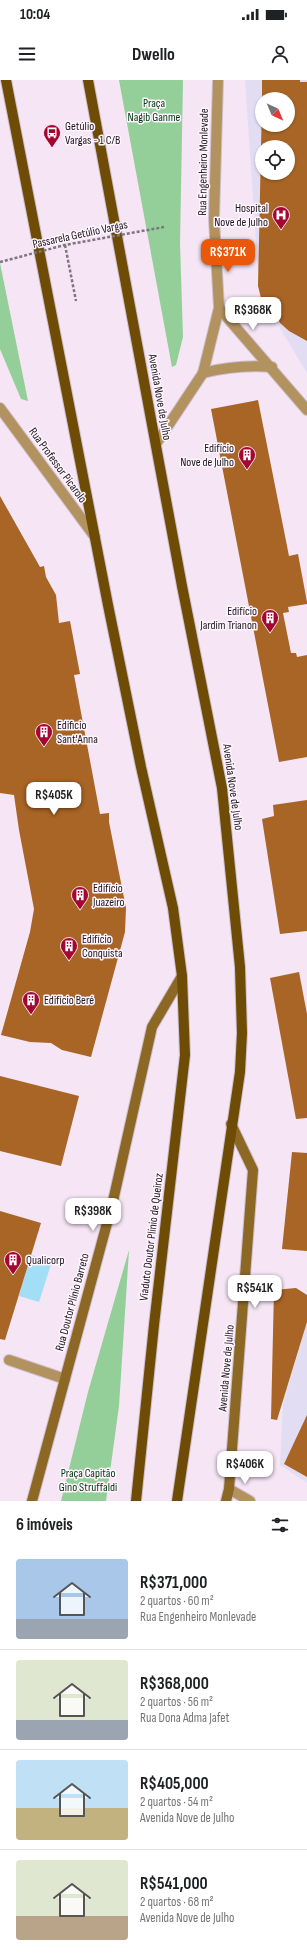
<!DOCTYPE html>
<html lang="pt">
<head>
<meta charset="utf-8">
<style>
  body { margin:0; font-family:"Sofia Sans Condensed",sans-serif; background:#f6f6f6; color:#202124; height:100vh; display:flex; flex-direction:column; font-size:15px; white-space:nowrap }
  * { box-sizing:border-box; margin:0 }
  p { font-size:13px; color:#757577 }
  .icon { flex:none; width:22px; height:22px; fill:none; stroke:currentColor; stroke-width:2; stroke-linecap:round; stroke-linejoin:round }
  .map { position:relative; height:1421px; overflow:hidden }
  .drawer { display:flex; flex-direction:column; background:#fff; flex:1 }
  .drawer>* { flex:none }
  .needle { width:26px; rotate:136deg }
  .buttons { position:absolute; left:255px; top:12px; display:grid; gap:8px }
  .buttons a { display:grid; place-items:center; width:40px; height:40px; border-radius:50%; background:#fff; box-shadow:0 1px 3px #0004; font-size:20px }
  .price { position:absolute; translate:-50% -34px; padding:0 9px; border-radius:8px; background:#fff; color:#222; font-size:13px; line-height:26px; filter:drop-shadow(0 1px 2px #0008) }
  .price::after { content:''; position:absolute; left:50%; top:24px; width:12px; height:9px; margin-left:-6px; background:inherit; clip-path:polygon(0 0,100% 0,50% 100%) }
  .price.selected { background:#ea580c; color:#fff }
  ul { padding:0; list-style:none }
  li { display:flex; align-items:center; gap:12px; height:100px; padding:0 16px }
  li+li { border-top:1px solid #e0e0e0 }
  li span { display:grid; place-items:center; flex:none; width:112px; height:80px; border-radius:4px; color:#555 }
  li>.icon { margin-inline-start:auto }
  span .icon { width:48px; height:48px; fill:#fffc; stroke-width:1 }
  li b { font-size:17px }
  h2 { display:flex; justify-content:space-between; align-items:center; height:48px; padding:0 16px; font-size:17px }
  .status { display:flex; justify-content:space-between; align-items:center; height:28px; padding:0 20px; background:#fff; direction:ltr }
  .status svg { height:11px; fill:currentColor }
  header { display:flex; justify-content:space-between; align-items:center; height:52px; padding:0 16px; background:#fff; font-size:18px; font-weight:700 }
  .map>svg:first-child { display:block }
  .medical { fill:#e3ddf3; fill-rule:evenodd }
  .green { fill:#94ce98 }
  .water { fill:#a2def6 }
  .building { fill:#a86525; fill-rule:evenodd }
  .lines { fill:none; stroke-linecap:round; stroke-linejoin:round }
  .lane-casing { stroke:#cec0ce; stroke-width:12 }
  .street-casing { stroke:#cec0ce; stroke-width:12 }
  .secondary-casing { stroke:#cec0ce; stroke-width:12 }
  .primary-casing { stroke:#cec0ce; stroke-width:12 }
  .path { stroke:#7f757f; stroke-width:2.5; stroke-dasharray:3 2; stroke-linecap:butt }
  .lane { stroke:#b2925e; stroke-width:10 }
  .street { stroke:#b2925e; stroke-width:10 }
  .secondary { stroke:#8d6824; stroke-width:10 }
  .primary { stroke:#6e4c05; stroke-width:10 }
  .path-bridge { stroke:#7f757f; stroke-width:2.5; stroke-dasharray:3 2; stroke-linecap:butt }
  .labels { text-anchor:middle; stroke-width:3; stroke-linejoin:round; paint-order:stroke }
  .park-label { font-size:12px; fill:#01370d; stroke:#fff5fe }
  .poi-label { font-size:12px; fill:#1c171c; stroke:#fff5fe; text-anchor:start }
  .street-label { font-size:12px; fill:#1c171c; stroke:#fff5fe }
</style>
</head>
<body>
<div class="status"><b>10:04</b><svg viewBox="0 0 49 12"><path d="M0 12V9h3v3zM5 12V6h3v6zM10 12V3h3v9zM15 12V0h3v12zM26 1h20v11H26zM47 4h2v5h-2z"/></svg></div>
<header><svg class="icon" aria-label="menu" viewBox="0 0 24 24"><path d="M4 6h16M4 12h16M4 18h16"/></svg>Dwello<svg class="icon" aria-label="person" viewBox="0 0 24 24"><circle cx="12" cy="8" r="4"/><path d="M4 21q1-7 8-7t8 7"/></svg></header>
<div class="map">
<svg width="307" height="1421" viewBox="0 0 307 1421">
  <rect width="100%" height="100%" fill="#f5e5f5"/>
  <!-- medical -->
  <g class="medical">
    <path d="M245,0H307V293L262,218L259,207ZM262,19H288V45H262ZM262,67H288V93H262Z"/>
    <polygon points="307,1243 307,1403 280,1385 283,1323"/>
  </g>
  <!-- green -->
  <g class="green">
    <polygon points="119,0 183,0 180,163 183,257 176,285 172,287"/>
    <polygon points="0,183 28,321 21,319 0,269"/>
    <polygon points="129,1170 119,1326 106,1421 61,1421 88,1312"/>
  </g>
  <!-- water -->
  <polygon class="water" points="31,1175 52,1181 39,1222 19,1216"/>
  <!-- building -->
  <g class="building">
    <path d="M262,0H300V2H307V261L289,251L280,243L268,218H261L258,206L262,21V45H288V19H262ZM262,67H288V93H262Z"/>
    <polygon points="258,320 289,476 298,474 307,522 307,524 288,527 289,532 283,533 291,573 296,573 297,577 307,575 307,677 279,682 211,329"/>
    <polygon points="0,416 40,487 44,486 46,497 56,515 59,543 70,541 80,594 74,595 100,734 109,733 109,742 126,828 125,852 91,977 62,970 51,963 30,962 1,955 30,852 34,829 19,750 14,715 0,713"/>
    <polygon points="307,720 307,851 280,854 262,739 274,736 273,725"/>
    <polygon points="299,892 307,934 307,1038 296,1039 270,898"/>
    <polygon points="0,996 79,1016 61,1086 0,1071"/>
    <polygon points="292,1072 307,1073 307,1171 282,1169"/>
    <polygon points="0,1131 41,1143 5,1260 0,1259"/>
    <polygon points="296,1208 307,1215 307,1242 277,1340 271,1339 274,1210"/>
    <polygon points="307,1335 307,1397 284,1384"/>
  </g>
  <g class="lines">
    <defs>
      <polyline id="lane" points="9,1280 65,1299"/>
      <g id="street">
        <polyline points="219,228 307,330"/>
        <path d="M203,293C227,287 247,285 272,287"/>
        <polyline points="0,328 95,457"/>
        <polyline points="156,364 203,293 219,228 214,139 218,0"/>
        <polyline points="229,1409 250,1421"/>
      </g>
      <g id="secondary">
        <polyline points="32,1421 113,1121 152,947 182,896"/>
        <polyline points="226,1421 229,1409 253,1090 231,1044"/>
      </g>
      <g id="primary">
        <polyline points="6,0 108,525 141,687 173,828 182,896 185,975 154,1245 136,1421"/>
        <polyline points="88,0 182,506 222,708 240,887 242,953 240,992 177,1421"/>
      </g>
    </defs>
    <!-- lane casing -->
    <use href="#lane" class="lane-casing"/>
    <!-- street casing -->
    <use href="#street" class="street-casing"/>
    <!-- secondary casing -->
    <use href="#secondary" class="secondary-casing"/>
    <!-- primary casing -->
    <use href="#primary" class="primary-casing"/>
    <!-- path -->
    <polyline class="path" points="65,165 76,221"/>
    <!-- lane -->
    <use href="#lane" class="lane"/>
    <!-- street -->
    <use href="#street" class="street"/>
    <!-- secondary -->
    <use href="#secondary" class="secondary"/>
    <!-- primary -->
    <use href="#primary" class="primary"/>
    <!-- path-bridge -->
    <polyline class="path-bridge" points="0,182 65,165 164,147"/>
  </g>
  <!-- icons -->
  <defs>
    <symbol id="bus-pin" viewBox="-11 -11 22 30"><path d="M0 17L-7.5 6A9.5 9.5 0 1 1 7.5 6Z" fill="#a40632" stroke="#fff5fe"/><path d="M-5-6H5V4H4V6H2V4H-2V6H-4V4H-5ZM-3.5-4V0h7V-4ZM-3.5 1.2v1.5H-2V1.2ZM2 1.2v1.5H3.5V1.2Z" fill="#fff"/></symbol>
    <symbol id="hospital-pin" viewBox="-11 -11 22 30"><path d="M0 17L-7.5 6A9.5 9.5 0 1 1 7.5 6Z" fill="#a40632" stroke="#fff5fe"/><path d="M-5-5h3v3.5h4V-5h3V5h-3V1.5h-4V5h-3Z" fill="#fff"/></symbol>
    <symbol id="building-pin" viewBox="-11 -11 22 30"><path d="M0 17L-7.5 6A9.5 9.5 0 1 1 7.5 6Z" fill="#a40632" stroke="#fff5fe"/><path d="M-4-6H4V6H1V3H-1V6H-4ZM-2.5-4.3h1.7v1.8h-1.7ZM.8-4.3h1.7v1.8H.8ZM-2.5-1h1.7V.8h-1.7ZM.8-1h1.7V.8H.8Z" fill="#fff"/></symbol>
  </defs>
  <g fill-rule="evenodd">
    <use href="#bus-pin" x="42" y="43" width="20" height="27"/>
    <use href="#hospital-pin" x="271" y="125" width="20" height="27"/>
    <use href="#building-pin" x="237" y="365" width="20" height="27"/>
    <use href="#building-pin" x="260" y="528" width="20" height="27"/>
    <use href="#building-pin" x="34" y="642" width="20" height="27"/>
    <use href="#building-pin" x="70" y="805" width="20" height="27"/>
    <use href="#building-pin" x="59" y="856" width="20" height="27"/>
    <use href="#building-pin" x="21" y="910" width="20" height="27"/>
    <use href="#building-pin" x="3" y="1170" width="20" height="27"/>
  </g>
  <g class="labels">
    <!-- park labels -->
    <g class="park-label">
      <text x="154" y="27">Praça<tspan x="154" dy="14">Nagib Ganme</tspan></text>
      <text x="88" y="1397">Praça Capitão<tspan x="88" dy="14">Gino Struffaldi</tspan></text>
    </g>
    <!-- poi labels -->
    <g class="poi-label">
      <text x="65" y="50">Getúlio<tspan x="65" dy="14">Vargas - 1 C/B</tspan></text>
      <text x="268" y="132" text-anchor="end">Hospital<tspan x="268" dy="14">Nove de Julho</tspan></text>
      <text x="234" y="372" text-anchor="end">Edifício<tspan x="234" dy="14">Nove de Julho</tspan></text>
      <text x="257" y="535" text-anchor="end">Edifício<tspan x="257" dy="14">Jardim Trianon</tspan></text>
      <text x="57" y="649">Edificio<tspan x="57" dy="14">Sant'Anna</tspan></text>
      <text x="93" y="812">Edifício<tspan x="93" dy="14">Juazeiro</tspan></text>
      <text x="82" y="863">Edifício<tspan x="82" dy="14">Conquista</tspan></text>
      <text x="44" y="924">Edifício Beré</text>
      <text x="26" y="1184">Qualicorp</text>
    </g>
    <!-- street labels -->
    <g class="street-label">
      <text transform="translate(203 82) rotate(-89)" y="4">Rua Engenheiro Monlevade</text>
      <text transform="translate(80 154) rotate(-12)" y="4">Passarela Getúlio Vargas</text>
      <text transform="translate(160 317) rotate(80)" y="4">Avenida Nove de Julho</text>
      <text transform="translate(58 385) rotate(54)" y="4">Rua Professor Picarolo</text>
      <text transform="translate(233 707) rotate(82)" y="4">Avenida Nove de Julho</text>
      <text transform="translate(151 1157) rotate(-83)" y="4">Viaduto Doutor Plínio de Queiroz</text>
      <text transform="translate(72 1222) rotate(-75)" y="4">Rua Doutor Plínio Barreto</text>
      <text transform="translate(226 1288) rotate(-85)" y="4">Avenida Nove de Julho</text>
    </g>
  </g>
</svg>
<div class="buttons">
<a><svg class="needle" viewBox="-14 -14 28 28"><path d="M0-13l5 13h-10z" fill="#e53935"/><path d="M0 13l5-13h-10z" fill="#757577"/></svg></a>
<a><svg class="icon" aria-label="locate" viewBox="0 0 24 24"><circle cx="12" cy="12" r="6"/><path d="M12 2v4M12 18v4M2 12h4M18 12h4"/></svg></a>
</div>
<b class="price selected" style="left:228px;top:193px">R$371K</b>
<b class="price" style="left:253px;top:251px">R$368K</b>
<b class="price" style="left:54px;top:736px">R$405K</b>
<b class="price" style="left:93px;top:1152px">R$398K</b>
<b class="price" style="left:255px;top:1229px">R$541K</b>
<b class="price" style="left:245px;top:1405px">R$406K</b>
</div>
<section class="drawer">
<h2>6 imóveis<svg class="icon" aria-label="filters" viewBox="0 0 24 24"><path d="M4 7h16M4 17h16"/><circle cx="9" cy="7" r="2"/><circle cx="15" cy="17" r="2"/></svg></h2>
<ul>
<li><span style="background:linear-gradient(#a9c7e8 75%,#9aa5b1 0)"><svg class="icon" aria-label="home" viewBox="0 0 24 24"><path d="M3 11l9-7 9 7M6 9v11h12V9"/></svg></span><div><b>R$371,000</b><p>2 quartos · 60 m²</p><p>Rua Engenheiro Monlevade</p></div></li>
<li><span style="background:linear-gradient(#dfe7d0 75%,#9aa5b1 0)"><svg class="icon" aria-label="home" viewBox="0 0 24 24"><path d="M3 11l9-7 9 7M6 9v11h12V9"/></svg></span><div><b>R$368,000</b><p>2 quartos · 56 m²</p><p>Rua Dona Adma Jafet</p></div></li>
<li><span style="background:linear-gradient(#bfe0f5 60%,#c2b280 0)"><svg class="icon" aria-label="home" viewBox="0 0 24 24"><path d="M3 11l9-7 9 7M6 9v11h12V9"/></svg></span><div><b>R$405,000</b><p>2 quartos · 54 m²</p><p>Avenida Nove de Julho</p></div></li>
<li><span style="background:linear-gradient(#dfe7d0 70%,#b9a48a 0)"><svg class="icon" aria-label="home" viewBox="0 0 24 24"><path d="M3 11l9-7 9 7M6 9v11h12V9"/></svg></span><div><b>R$541,000</b><p>2 quartos · 68 m²</p><p>Avenida Nove de Julho</p></div></li>
</ul>
</section>
</body>
</html>
